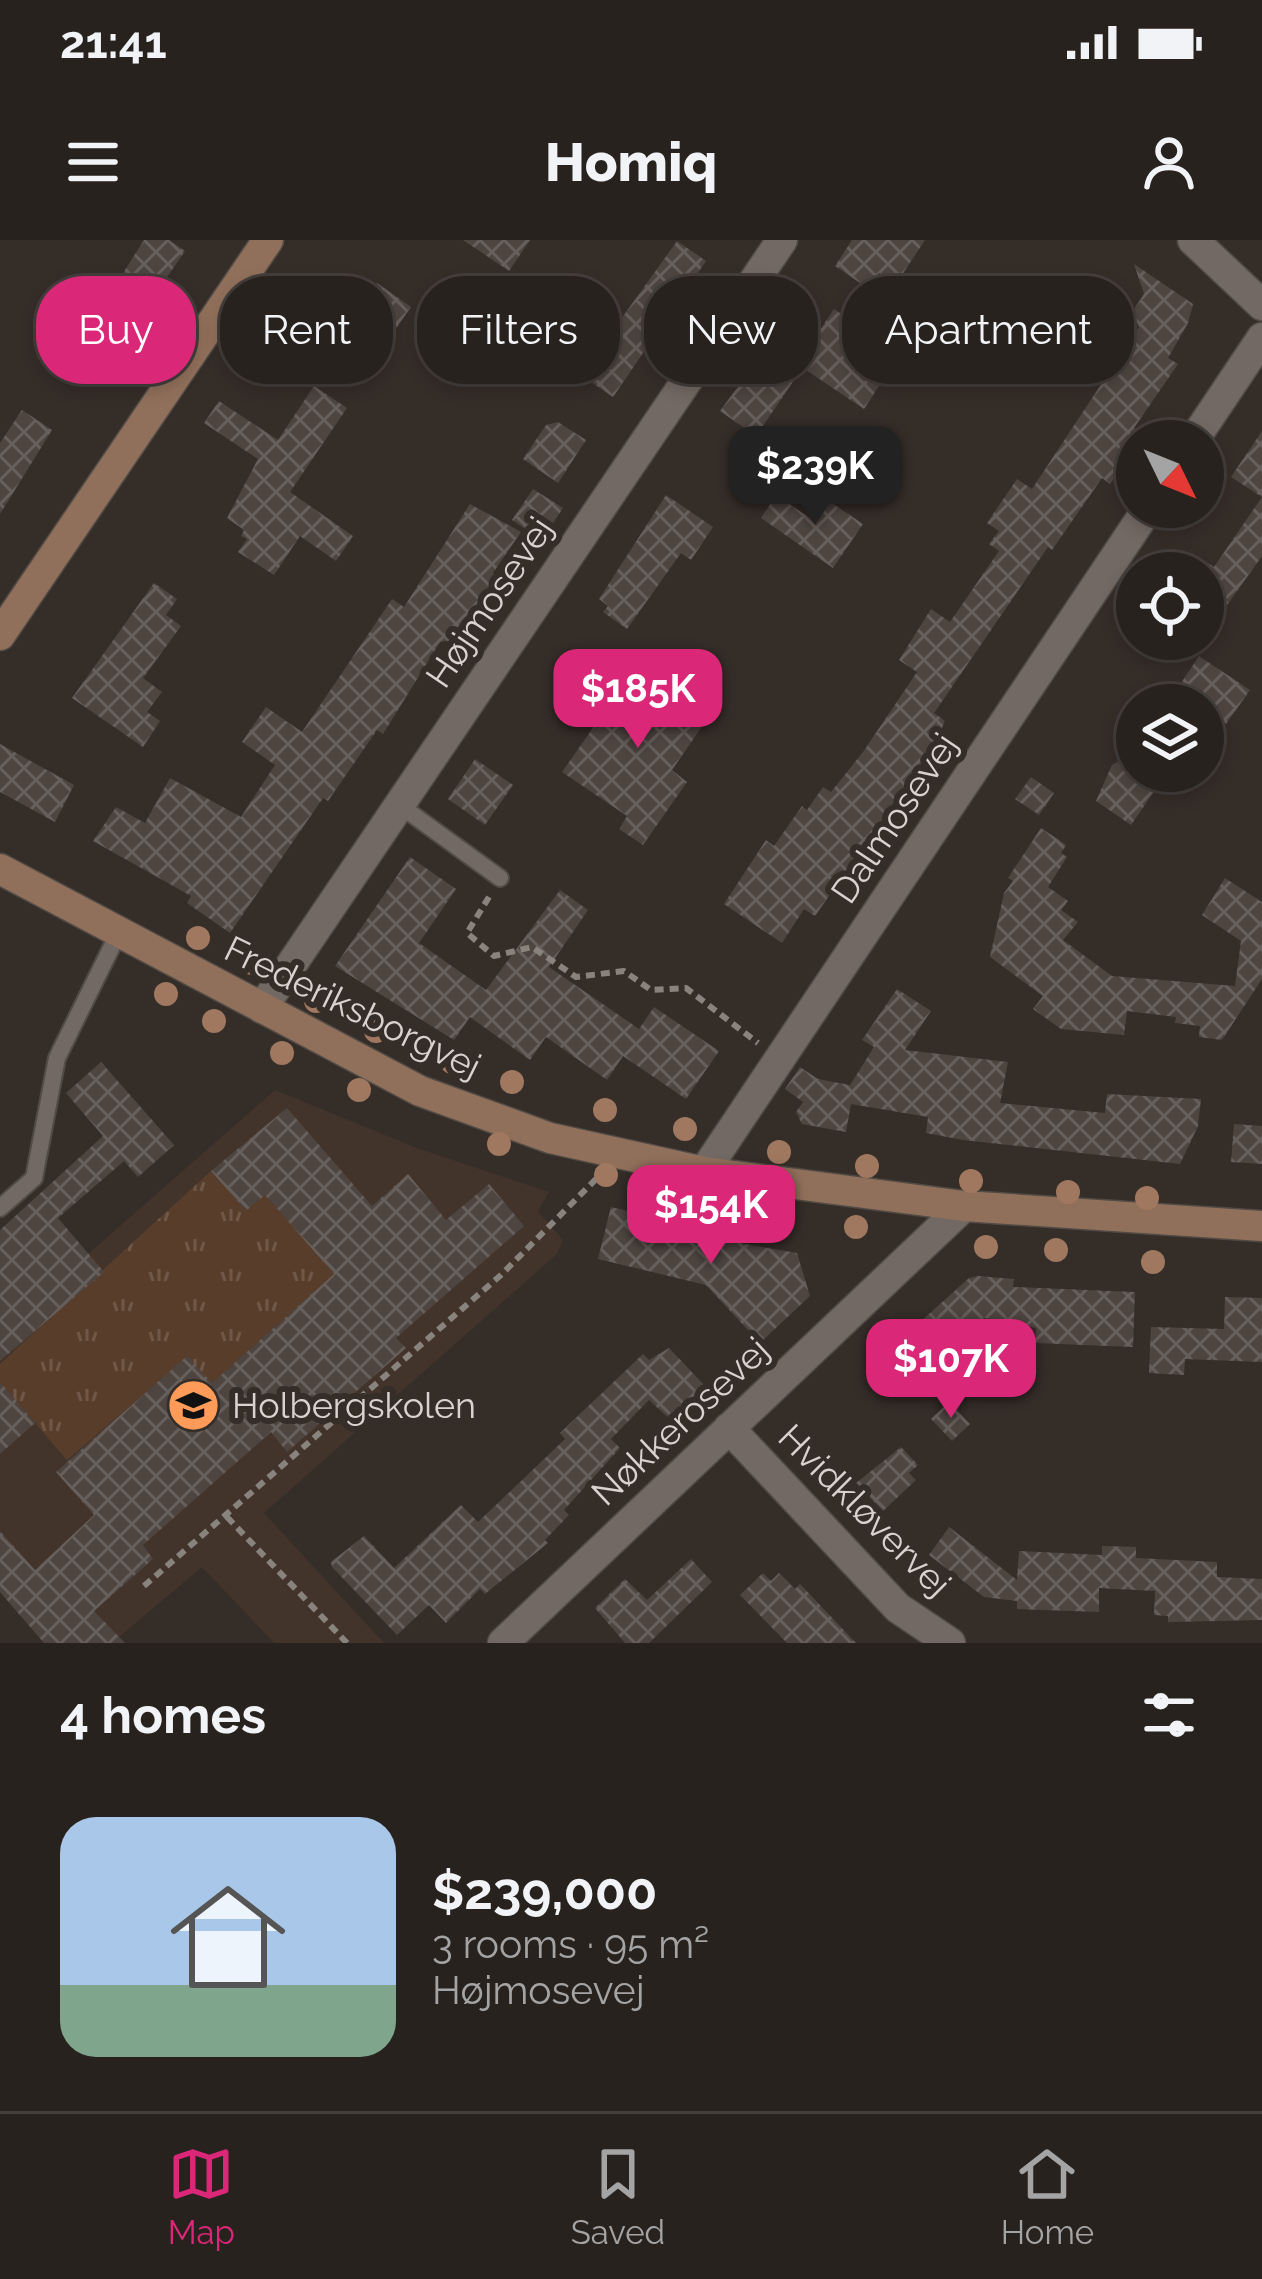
<!DOCTYPE html>
<html lang="en">
<head>
<meta charset="utf-8">
<style>
  body { margin:0; font-family:Raleway,sans-serif; background:#342f2b; color:#f1f3f6; height:100vh; display:flex; flex-direction:column; font-size:45px; white-space:nowrap }
  * { box-sizing:border-box; margin:0 }
  p { font-size:39px; color:#a5a4a4 }
  .icon { flex:none; width:66px; height:66px; fill:none; stroke:currentColor; stroke-width:2; stroke-linecap:round; stroke-linejoin:round }
  .map { position:relative; height:1403px; overflow:hidden }
  .drawer { display:flex; flex-direction:column; background:#28221e; flex:1 }
  .drawer>* { flex:none }
  .banner { position:absolute; left:36px; top:36px; width:1191px; height:108px; display:flex; gap:24px }
  .needle { width:78px; rotate:133deg }
  .controls { position:absolute; left:1116px; top:180px; display:grid; gap:24px }
  .controls a { display:grid; place-items:center; width:108px; height:108px; border-radius:50%; background:#28221e; box-shadow:0 6px 18px #0003,0 0 0 3px #443f3c; font-size:60px }
  .price { position:absolute; translate:-50% -102px; padding:0 27px; border-radius:24px; background:#db2777; color:#fff; font-size:39px; line-height:78px; filter:drop-shadow(0 3px 6px #0008) }
  .price::after { content:''; position:absolute; left:50%; top:72px; width:36px; height:27px; margin-left:-18px; background:inherit; clip-path:polygon(0 0,100% 0,50% 100%) }
  .price.on { background:#222; color:#fff }
  ul { padding:0; list-style:none }
  li { display:flex; align-items:center; gap:36px; height:300px; padding:0 60px }
  li+li { border-top:3px solid #443f3c }
  li span { display:grid; place-items:center; flex:none; width:336px; height:240px; border-radius:36px; color:#555 }
  li>.icon { margin-inline-start:auto }
  span .icon { width:144px; height:144px; fill:#fffc; stroke-width:1 }
  li b { font-size:51px }
  h2 { display:flex; justify-content:space-between; align-items:center; height:144px; padding:0 60px; font-size:51px }
  .chip { padding:0 42px; border-radius:48px; background:#28221e; box-shadow:0 6px 18px #0003,0 0 0 3px #443f3c; font-size:42px; line-height:108px }
  .chip.on { background:#db2777; color:#fff }
  .status { display:flex; justify-content:space-between; align-items:center; height:84px; padding:0 60px; background:#28221e; direction:ltr }
  .status svg { height:33px; fill:currentColor }
  header { display:flex; justify-content:space-between; align-items:center; height:156px; padding:0 60px; background:#28221e; font-size:54px; font-weight:800 }
  .dock { display:flex; justify-content:space-around; align-items:center; height:168px; border-top:3px solid #443f3c; background:#28221e; font-size:33px; color:#a5a4a4 }
  .dock a { display:grid; justify-items:center; gap:6px }
  .dock .on { color:#db2777 }
  .map>svg:first-child { display:block }
  .built { fill:#42342b }
  .park { fill:url(#park-tufts) }
  .building { fill:url(#building-cross-hatch) }
  .lines { fill:none; stroke-linecap:round; stroke-linejoin:round }
  .lane-casing { stroke:#514a45; stroke-width:20 }
  .street-casing { stroke:#514a45; stroke-width:33 }
  .secondary-casing { stroke:#514a45; stroke-width:33 }
  .path { stroke:#89837e; stroke-width:6; stroke-dasharray:9 6; stroke-linecap:butt }
  .lane { stroke:#736964; stroke-width:16 }
  .street { stroke:#736964; stroke-width:30 }
  .secondary { stroke:#91705b; stroke-width:30 }
  .tree { fill:#a07860 }
  .labels { text-anchor:middle; stroke-width:12; stroke-linejoin:round; paint-order:stroke }
  .street-label { font-size:36px; fill:#d8d3cf; stroke:#352d28 }
  .poi-label { font-size:36px; fill:#d8d3cf; stroke:#352d28; text-anchor:start }
</style>
</head>
<body>
<div class="status"><b>21:41</b><svg viewBox="0 0 49 12"><path d="M0 12V9h3v3zM5 12V6h3v6zM10 12V3h3v9zM15 12V0h3v12zM26 1h20v11H26zM47 4h2v5h-2z"/></svg></div>
<header><svg class="icon" aria-label="menu" viewBox="0 0 24 24"><path d="M4 6h16M4 12h16M4 18h16"/></svg>Homiq<svg class="icon" aria-label="person" viewBox="0 0 24 24"><circle cx="12" cy="8" r="4"/><path d="M4 21q1-7 8-7t8 7"/></svg></header>
<div class="map">
<svg width="1262" height="1403" viewBox="0 0 1262 1403">
  <defs>
    <pattern id="park-tufts" width="24" height="20" patternUnits="userSpaceOnUse" patternTransform="scale(3)"><rect width="24" height="20" fill="#593d2b"/><path d="M3 7l-1-3M5 7V3M7 7l1-3M15 17l-1-3M17 17v-4M19 17l1-3" fill="none" stroke="#705849"/></pattern>
    <pattern id="building-cross-hatch" width="8" height="8" patternUnits="userSpaceOnUse" patternTransform="scale(3)"><rect width="8" height="8" fill="#4e4540"/><path d="M0 0l8 8M0 8l8-8" fill="none" stroke="#675f5b"/></pattern>
  </defs>
  <rect width="100%" height="100%" fill="#352d28"/>
  <!-- built -->
  <polygon class="built" points="275,850 417,908 549,952 538,971 563,1000 557,1014 264,1273 384,1403 274,1403 202,1327 112,1403 44,1403 0,1352 0,1058 89,1013"/>
  <!-- park -->
  <polygon class="park" points="211,931 246,971 265,955 334,1034 212,1143 187,1117 67,1220 0,1142 0,1124"/>
  <!-- building -->
  <g class="building">
    <polygon points="144,0 169,0 185,11 141,75 147,80 102,146 53,111 76,78 89,87"/>
    <polygon points="463,0 530,0 509,31"/>
    <polygon points="852,0 925,0 896,44 879,33 869,49 835,26"/>
    <polygon points="677,1 706,21 613,157 581,135"/>
    <polygon points="1134,24 1193,64 1188,83 1168,118 1178,124 1134,188 1148,197 1137,201 1137,210 1110,244 1102,238 1052,310 1048,307 934,473 945,481 935,504 815,676 804,669 782,703 724,664 766,600 774,606 802,566 807,570 823,547 831,552 863,512 917,432 899,420 931,369 950,382 999,311 989,304 999,291 987,283 1017,239 1032,249 1139,87 1132,72 1144,54"/>
    <polygon points="377,43 411,67 386,103 352,80"/>
    <polygon points="834,69 891,108 879,126 888,132 864,169 797,124"/>
    <polygon points="767,107 801,130 756,196 720,171"/>
    <polygon points="314,146 347,168 290,252 353,296 336,321 300,296 274,335 238,312 247,299 241,296 244,290 227,278 258,219 204,183 219,161 278,200"/>
    <polygon points="22,170 52,190 0,274 0,203"/>
    <polygon points="558,182 586,200 558,243 523,219 546,185"/>
    <polygon points="1262,191 1262,316 1203,399 1203,320 1214,327 1262,257 1231,237"/>
    <polygon points="533,249 563,268 542,300 512,280"/>
    <polygon points="666,255 713,287 691,320 681,313 627,389 603,372 608,366 599,359"/>
    <polygon points="776,255 810,278 823,257 863,284 833,328 761,278"/>
    <polygon points="470,264 521,292 493,333 498,337 449,401 440,402 383,494 377,490 328,561 323,558 230,693 187,663 191,656 93,601 116,567 145,583 170,538 241,577 275,525 242,502 266,467 302,492 392,359 404,367"/>
    <polygon points="154,343 177,359 166,375 181,386 143,438 162,452 147,472 160,481 143,507 72,458"/>
    <polygon points="1199,416 1250,450 1226,484 1177,449"/>
    <polygon points="638,426 710,475 672,530 687,542 643,605 619,589 627,576 562,532 600,478 594,474"/>
    <polygon points="0,504 74,545 55,582 0,552"/>
    <polygon points="1137,511 1137,531 1168,531 1131,585 1096,561 1112,525"/>
    <polygon points="475,519 513,545 485,585 448,559"/>
    <polygon points="1031,537 1054,553 1039,575 1015,559"/>
    <polygon points="1041,588 1066,605 1061,613 1067,617 1048,647 1068,661 1061,670 1078,682 1063,700 1112,736 1235,746 1241,701 1202,675 1225,638 1262,662 1262,739 1222,800 1199,797 1200,786 1175,783 1176,777 1127,771 1124,795 1061,789 1033,769 1043,756 990,717 1004,653 1013,641 1008,638"/>
    <polygon points="410,617 456,649 419,703 486,750 560,650 588,670 549,727 639,789 654,767 719,811 686,859 623,816 607,840 546,797 530,820 470,777 454,800 335,726"/>
    <polygon points="897,749 931,771 905,810 1008,822 1000,863 1105,873 1107,854 1201,859 1198,886 1180,924 963,900 926,893 928,877 851,864 846,892 802,884 796,872 803,862 785,849 800,827 818,839 850,845 874,807 862,800"/>
    <polygon points="101,822 174,905 138,937 124,921 58,978 104,1032 0,1121 0,990 103,896 66,853"/>
    <polygon points="287,868 372,966 408,934 446,980 489,944 524,986 396,1098 406,1108 287,1212 271,1192 143,1305 153,1319 94,1371 125,1403 44,1403 0,1352 0,1291 35,1330 94,1275 56,1232 187,1116 212,1143 334,1034 265,955 246,971 211,931"/>
    <polygon points="1234,884 1262,886 1262,924 1231,922"/>
    <polygon points="611,967 700,988 698,996 797,1013 810,1056 760,1103 706,1045 598,1019"/>
    <polygon points="978,1036 1014,1039 1013,1047 1135,1052 1133,1107 1035,1103 1036,1088 984,1078 922,1138 891,1108 969,1038"/>
    <polygon points="1225,1057 1262,1058 1262,1122 1185,1119 1184,1135 1149,1133 1151,1087 1224,1089"/>
    <polygon points="669,1108 707,1148 672,1181 649,1160 611,1199 620,1208 564,1270 569,1275 545,1300 548,1303 485,1354 480,1349 446,1383 429,1365 397,1395 332,1327 331,1322 364,1296 394,1328 461,1265 478,1282 565,1199 560,1193 643,1114 649,1120"/>
    <polygon points="0,1142 35,1183 0,1214"/>
    <polygon points="949,1162 970,1184 952,1201 931,1179"/>
    <polygon points="901,1207 918,1225 909,1233 916,1240 883,1271 856,1243"/>
    <polygon points="949,1287 1017,1340 1019,1311 1102,1315 1102,1306 1136,1307 1136,1318 1217,1322 1217,1337 1262,1339 1262,1380 1168,1382 1168,1376 1154,1375 1155,1351 1099,1348 1099,1372 1017,1369 1017,1361 984,1357 929,1315"/>
    <polygon points="691,1319 712,1342 649,1403 625,1403 595,1368 625,1339 647,1360"/>
    <polygon points="763,1333 771,1341 779,1333 795,1349 800,1344 856,1403 787,1403 740,1355"/>
  </g>
  <g class="lines">
    <defs>
      <g id="lane">
        <polyline points="398,564 500,638"/>
        <polyline points="0,968 34,938 57,818 119,692"/>
      </g>
      <g id="street">
        <polyline points="1193,0 1262,65"/>
        <polyline points="1193,201 1262,98"/>
        <polyline points="262,768 782,0"/>
        <polyline points="704,932 1149,267"/>
        <polyline points="729,1188 898,1368 950,1403"/>
        <polyline points="503,1403 964,966"/>
      </g>
      <g id="secondary">
        <polyline points="0,395 268,0"/>
        <polyline points="0,629 420,851 550,898 704,932 964,966 1262,986"/>
      </g>
    </defs>
    <!-- lane casing -->
    <use href="#lane" class="lane-casing"/>
    <!-- street casing -->
    <use href="#street" class="street-casing"/>
    <!-- secondary casing -->
    <use href="#secondary" class="secondary-casing"/>
    <!-- path -->
    <g class="path">
      <polyline points="489,657 467,693 494,716 532,707 576,737 624,731 651,750 686,748 758,803"/>
      <polyline points="227,1277 347,1403"/>
      <polyline points="144,1346 501,1035 598,937"/>
    </g>
    <!-- lane -->
    <use href="#lane" class="lane"/>
    <!-- street -->
    <use href="#street" class="street"/>
    <!-- secondary -->
    <use href="#secondary" class="secondary"/>
  </g>
  <!-- trees -->
  <g class="tree">
    <circle cx="198" cy="698" r="12"/>
    <circle cx="252" cy="723" r="12"/>
    <circle cx="166" cy="754" r="12"/>
    <circle cx="316" cy="761" r="12"/>
    <circle cx="214" cy="781" r="12"/>
    <circle cx="376" cy="791" r="12"/>
    <circle cx="282" cy="813" r="12"/>
    <circle cx="452" cy="822" r="12"/>
    <circle cx="512" cy="842" r="12"/>
    <circle cx="359" cy="850" r="12"/>
    <circle cx="605" cy="870" r="12"/>
    <circle cx="685" cy="889" r="12"/>
    <circle cx="499" cy="904" r="12"/>
    <circle cx="779" cy="912" r="12"/>
    <circle cx="867" cy="926" r="12"/>
    <circle cx="606" cy="935" r="12"/>
    <circle cx="971" cy="941" r="12"/>
    <circle cx="648" cy="943" r="12"/>
    <circle cx="1068" cy="952" r="12"/>
    <circle cx="1147" cy="958" r="12"/>
    <circle cx="754" cy="969" r="12"/>
    <circle cx="856" cy="987" r="12"/>
    <circle cx="986" cy="1007" r="12"/>
    <circle cx="1056" cy="1010" r="12"/>
    <circle cx="1153" cy="1022" r="12"/>
  </g>
  <!-- icons -->
  <defs>
    <symbol id="school-disc" viewBox="-11 -11 22 22"><circle r="9.5" fill="#fe9b59" stroke="#352d28"/><path d="M0-5L7-2L0 1L-7-2ZM-4 1L0 2.5L4 1V4Q0 6-4 4Z" fill="#111"/></symbol>
  </defs>
  <g fill-rule="evenodd">
    <use href="#school-disc" x="164" y="1136" width="59" height="59"/>
  </g>
  <g class="labels">
    <!-- street labels -->
    <g class="street-label">
      <text transform="translate(489 362) rotate(-56)" y="13">Højmosevej</text>
      <text transform="translate(894 578) rotate(-56)" y="13">Dalmosevej</text>
      <text transform="translate(353 767) rotate(26)" y="13">Frederiksborgvej</text>
      <text transform="translate(680 1181) rotate(-43)" y="13">Nøkkerosevej</text>
      <text transform="translate(865 1270) rotate(45)" y="13">Hvidkløvervej</text>
    </g>
    <!-- poi labels -->
    <g class="poi-label">
      <text x="232" y="1178">Holbergskolen</text>
    </g>
  </g>
</svg>
<div class="controls">
<a><svg class="needle" viewBox="-14 -14 28 28"><path d="M0-13l5 13h-10z" fill="#e53935"/><path d="M0 13l5-13h-10z" fill="#a5a4a4"/></svg></a>
<a><svg class="icon" aria-label="locate" viewBox="0 0 24 24"><circle cx="12" cy="12" r="6"/><path d="M12 2v4M12 18v4M2 12h4M18 12h4"/></svg></a>
<a><svg class="icon" aria-label="layers" viewBox="0 0 24 24"><path d="M12 4l9 5-9 5-9-5zM3 14l9 5 9-5"/></svg></a>
</div>
<b class="price on" style="left:815px;top:288px">$239K</b>
<b class="price" style="left:638px;top:511px">$185K</b>
<b class="price" style="left:711px;top:1027px">$154K</b>
<b class="price" style="left:951px;top:1181px">$107K</b>
<div class="banner">
<a class="chip on">Buy</a>
<a class="chip">Rent</a>
<a class="chip">Filters</a>
<a class="chip">New</a>
<a class="chip">Apartment</a>
</div>
</div>
<section class="drawer">
<h2>4 homes<svg class="icon" aria-label="filters" viewBox="0 0 24 24"><path d="M4 7h16M4 17h16"/><circle cx="9" cy="7" r="2"/><circle cx="15" cy="17" r="2"/></svg></h2>
<ul>
<li><span style="background:linear-gradient(#a9c7e8 70%,#7fa58c 0)"><svg class="icon" aria-label="home" viewBox="0 0 24 24"><path d="M3 11l9-7 9 7M6 9v11h12V9"/></svg></span><div><b>$239,000</b><p>3 rooms · 95 m²</p><p>Højmosevej</p></div></li>
</ul>
</section>
<nav class="dock">
<a class="on"><svg class="icon" aria-label="map" viewBox="0 0 24 24"><path d="M3 6l6-2 6 2 6-2v14l-6 2-6-2-6 2zM9 4v14M15 6v14"/></svg>Map</a>
<a><svg class="icon" aria-label="saved" viewBox="0 0 24 24"><path d="M7 4h10v16l-5-4-5 4z"/></svg>Saved</a>
<a><svg class="icon" aria-label="home" viewBox="0 0 24 24"><path d="M3 11l9-7 9 7M6 9v11h12V9"/></svg>Home</a>
</nav>
</body>
</html>
